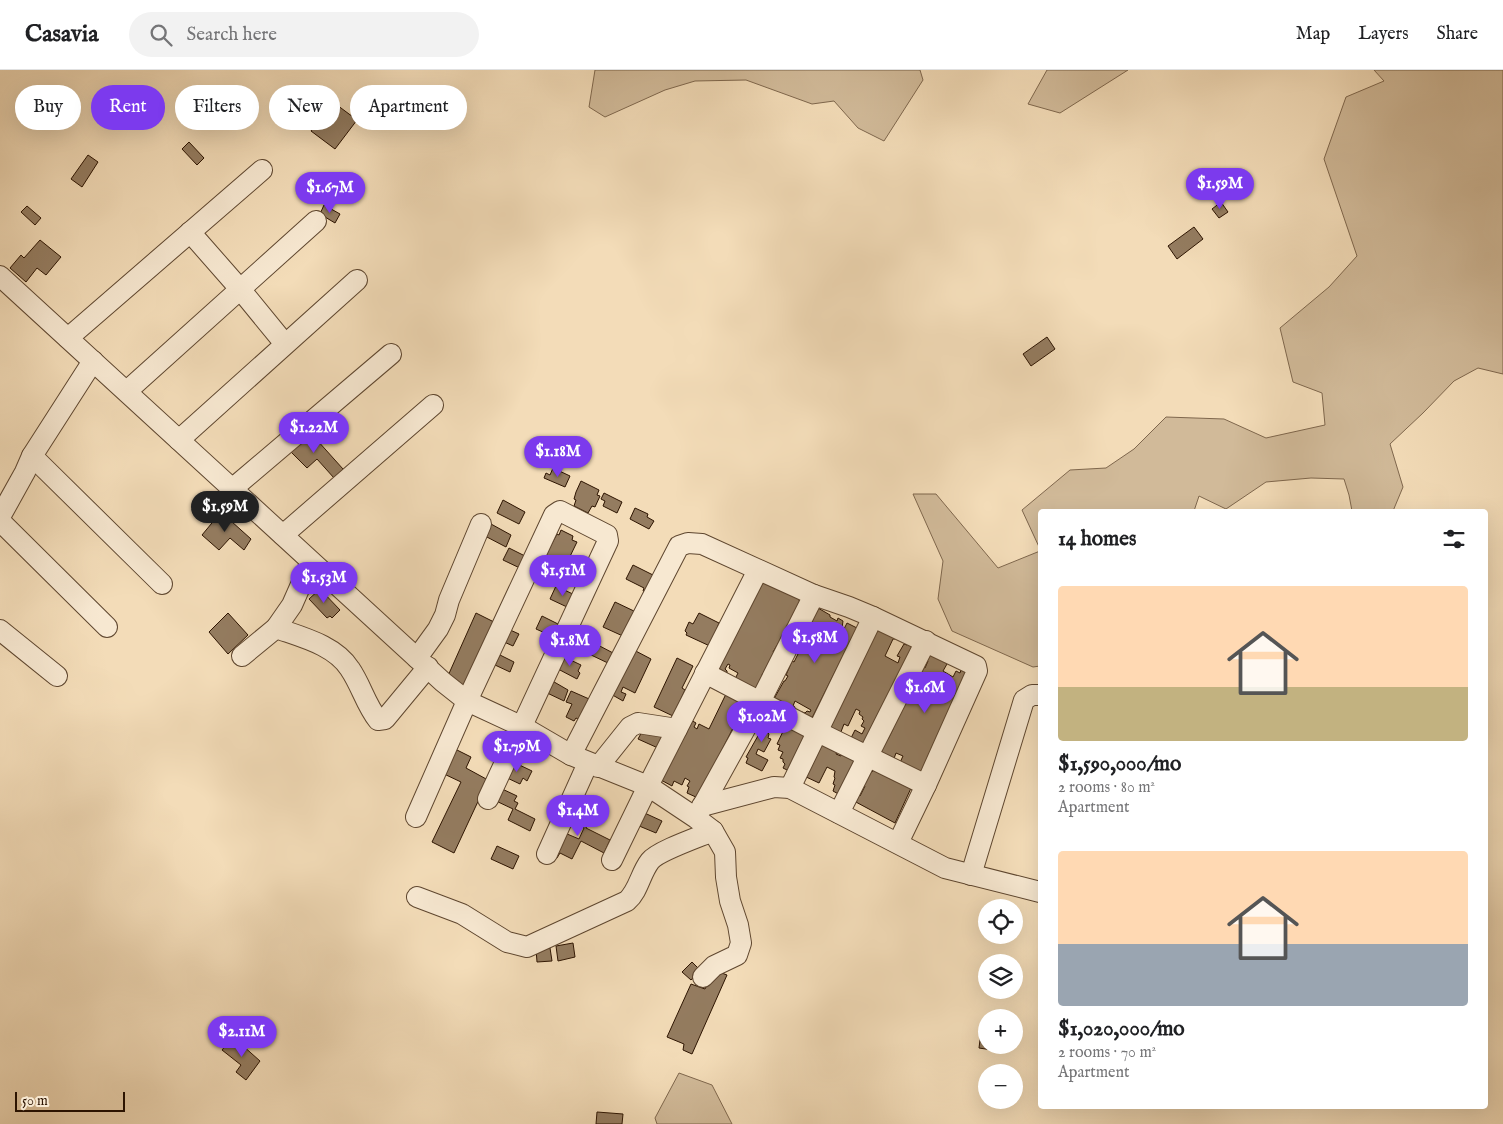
<!DOCTYPE html>
<html lang="en">
<head>
<meta charset="utf-8">
<style>
  body { margin:0; font-family:"IM FELL English",serif; background:#f2f2f2; color:#202124; height:100vh; display:flex; flex-direction:column; font-size:19px; white-space:nowrap }
  * { box-sizing:border-box; margin:0 }
  p { font-size:16px; color:#757577 }
  .icon { flex:none; width:28px; height:28px; fill:none; stroke:currentColor; stroke-width:2; stroke-linecap:round; stroke-linejoin:round }
  .map { position:relative; flex:1; overflow:hidden }
  .panel { position:absolute; left:1038px; top:439px; width:450px; height:600px; display:flex; flex-direction:column; background:#fff; border-radius:5px; box-shadow:0 5px 20px #0002 }
  .panel>* { flex:none }
  .top-card { position:absolute; left:15px; top:15px; width:475px; height:45px; display:flex; gap:10px }
  .controls { position:absolute; left:978px; top:829px; display:grid; gap:10px }
  .controls a { display:grid; place-items:center; width:45px; height:45px; border-radius:50%; background:#fff; box-shadow:0 5px 20px #0002; font-size:25px }
  .scale { position:absolute; left:15px; bottom:12px; width:110px; box-sizing:border-box; padding-left:5px; border:2px solid #2d1401; border-top:0; font-size:14px; line-height:18px; white-space:nowrap; color:#2d1401; -webkit-text-stroke:4px #f7e8d1; paint-order:stroke }
  .price { position:absolute; translate:-50% -42px; padding:0 11px; border-radius:18px; background:#7c3aed; color:#fff; font-size:16px; line-height:32px; filter:drop-shadow(0 1px 2px #0008) }
  .price::after { content:''; position:absolute; left:50%; top:30px; width:15px; height:11px; margin-left:-8px; background:inherit; clip-path:polygon(0 0,100% 0,50% 100%) }
  .price.current { background:#222; color:#fff }
  ul { padding:0; list-style:none }
  li { display:grid; align-content:center; gap:10px; height:265px; padding:0 20px }
  li span { display:grid; place-items:center; height:155px; border-radius:5px; color:#555 }
  li>.icon { margin-inline-start:auto }
  span .icon { width:90px; height:90px; fill:#fffc; stroke-width:1 }
  li b { font-size:21px }
  h2 { display:flex; justify-content:space-between; align-items:center; height:60px; padding:0 20px; font-size:21px }
  .chip { padding:0 18px; border-radius:22px; background:#fff; box-shadow:0 5px 20px #0002; font-size:18px; line-height:45px }
  .chip.current { background:#7c3aed; color:#fff }
  header { display:flex; align-items:center; gap:30px; box-sizing:border-box; height:70px; padding:0 25px; background:#fff; border-bottom:1px solid #e0e0e0 }
  header strong { font-size:24px }
  nav { display:flex; gap:28px; margin-inline-start:auto; font-size:18px }
  .search { width:350px; height:45px; background:#f2f2f2; display:flex; align-items:center; gap:12px; box-sizing:border-box; padding:0 18px; border-radius:28px; color:#757577; font-size:19px }
  .map>svg:first-child { display:block }
  .green { fill:#d1ba99; stroke:#7f674d }
  .building { fill:#947c60; stroke:#2d1401 }
  .lines { fill:none; stroke-linecap:round; stroke-linejoin:round }
  .minor-casing { stroke:#5e462f; stroke-width:22 }
  .minor { stroke:#f7e8d1; stroke-width:20 }
</style>
</head>
<body>
<header>
<strong>Casavia</strong>
<div class="search"><svg class="icon" aria-label="search" viewBox="0 0 24 24"><circle cx="10" cy="10" r="6"/><path d="M15 15l6 6"/></svg>Search here</div>
<nav><a>Map</a><a>Layers</a><a>Share</a></nav>
</header>
<div class="map">
<svg width="1503" height="1054" viewBox="0 0 1503 1054">
  <rect width="100%" height="100%" fill="#f3dcb8"/>
  <filter id="stains"><feTurbulence type="fractalNoise" baseFrequency=".004" numOctaves="4"/><feColorMatrix values="0 0 0 0 .2 0 0 0 0 .09 0 0 0 0 .02 0 0 0 .5 -.17"/></filter>
  <radialGradient id="worn" r=".72"><stop offset=".6" stop-color="#630" stop-opacity="0"/><stop offset="1" stop-color="#630" stop-opacity=".3"/></radialGradient>
  <!-- green -->
  <g class="green">
    <polygon points="595,0 920,0 923,10 884,71 858,58 834,31 812,34 746,10 695,11 665,20 605,47 589,37"/>
    <polygon points="1047,0 1128,0 1060,43 1028,34"/>
    <polygon points="1374,0 1503,0 1503,304 1478,298 1454,311 1423,343 1390,374 1403,417 1393,441 1352,441 1349,425 1344,409 1311,408 1266,412 1226,439 1199,426 1194,441 1040,441 1040,479 1022,440 1070,400 1106,398 1134,379 1166,347 1224,349 1266,368 1325,355 1322,323 1293,312 1280,258 1329,217 1357,186 1324,89 1346,27 1384,11"/>
    <polygon points="913,424 936,424 998,498 1040,481 1040,596 1033,597 952,561 938,529 943,491"/>
    <polygon points="679,1003 712,1015 732,1054 657,1054 655,1048"/>
  </g>
  <!-- building -->
  <g class="building">
    <polygon points="333,32 357,50 335,79 311,61"/>
    <polygon points="189,72 204,88 197,95 182,79"/>
    <polygon points="88,85 98,92 82,117 71,109"/>
    <polygon points="1221,132 1228,142 1219,148 1212,139"/>
    <polygon points="324,135 340,144 335,153 320,144"/>
    <polygon points="27,136 41,148 35,155 21,142"/>
    <polygon points="1194,157 1203,169 1177,189 1168,176"/>
    <polygon points="40,170 61,187 46,205 37,198 26,212 10,198 21,185 24,188"/>
    <polygon points="1047,267 1055,279 1031,296 1023,284"/>
    <polygon points="308,360 343,399 334,408 317,389 307,398 287,378"/>
    <polygon points="553,398 570,406 565,417 544,408 546,403 550,405"/>
    <polygon points="581,411 599,420 597,425 600,426 595,437 592,436 588,443 574,436 576,430 574,429 576,422"/>
    <polygon points="604,423 622,432 617,443 603,436 605,431 601,429"/>
    <polygon points="503,430 525,442 519,454 497,443"/>
    <polygon points="635,438 648,444 647,447 654,451 649,459 630,449"/>
    <polygon points="221,442 251,469 244,480 230,468 219,480 202,465"/>
    <polygon points="491,454 511,465 506,477 485,466"/>
    <polygon points="561,460 573,466 572,470 577,472 561,505 540,495 557,464 559,465"/>
    <polygon points="509,478 529,488 524,500 503,490"/>
    <polygon points="633,495 657,507 649,524 643,521 644,518 626,509"/>
    <polygon points="762,511 800,529 799,531 801,533 792,551 790,550 780,573 779,572 773,582 775,583 762,605 763,606 756,620 732,615 738,603 729,598 730,595 728,594 725,599 727,601 727,603 715,599"/>
    <polygon points="556,516 577,526 567,537 550,529"/>
    <polygon points="320,519 340,540 332,548 330,546 327,548 309,529"/>
    <polygon points="615,532 636,542 625,567 603,557"/>
    <polygon points="818,538 830,545 830,547 837,551 838,548 843,551 842,558 844,559 847,553 857,558 810,652 801,645 802,642 805,643 807,641 810,642 811,640 795,631 793,636 795,637 792,645 771,634 784,611 785,611 788,606 786,605 792,591 794,592 799,582 797,581 804,567 806,568 811,558 809,557"/>
    <polygon points="228,543 248,565 228,584 209,562"/>
    <polygon points="476,543 496,553 467,618 447,608"/>
    <polygon points="699,543 719,553 714,566 712,577 686,565 687,563 685,561 689,552 693,554"/>
    <polygon points="542,546 562,556 554,567 536,559"/>
    <polygon points="877,553 897,564 895,569 893,569 885,586 898,593 900,587 897,586 904,574 907,575 908,573 919,573 864,679 849,672 855,660 862,664 865,658 861,656 864,651 862,649 863,647 859,644 860,641 856,639 848,656 844,654 839,667 826,661"/>
    <polygon points="508,559 519,564 513,576 502,571"/>
    <polygon points="594,573 615,584 610,594 589,584"/>
    <polygon points="630,578 651,589 635,623 623,617 621,622 626,624 623,631 609,623"/>
    <polygon points="928,578 947,594 943,601 953,607 956,601 960,603 961,600 972,602 922,703 898,697 903,686 896,683 892,694 880,682 886,668 888,669 893,659 892,658 910,621 912,622 916,613 914,613 923,597 925,598 928,591 923,589"/>
    <polygon points="500,585 514,592 510,602 495,595"/>
    <polygon points="562,586 581,595 578,601 580,603 577,609 558,599"/>
    <polygon points="677,588 693,596 682,618 685,620 673,646 654,637"/>
    <polygon points="549,609 568,620 564,631 543,621"/>
    <polygon points="571,621 596,632 582,651 576,648 574,651 566,647 572,634 566,632"/>
    <polygon points="726,624 745,634 743,639 744,640 738,654 736,652 698,728 687,723 689,717 687,716 690,711 685,708 682,715 674,711 672,716 661,710 689,649 696,653 694,657 697,659 699,654 709,659"/>
    <polygon points="769,645 781,650 777,659 771,656 768,663 769,664 768,668 771,669 764,682 758,679 756,684 768,690 762,701 746,693 748,688 746,687 759,664 757,663 764,649 766,650"/>
    <polygon points="787,653 810,663 791,702 783,698 785,694 783,692 783,689 780,688 783,682 778,680 780,675 777,674"/>
    <polygon points="644,658 663,667 658,678 638,669"/>
    <polygon points="821,671 838,679 836,684 841,686 843,682 859,689 842,726 833,721 835,715 833,714 835,708 834,707 835,701 827,697 819,713 802,705"/>
    <polygon points="451,677 471,687 466,698 488,710 454,783 432,772 461,712 442,703"/>
    <polygon points="511,691 532,701 527,711 523,708 520,714 503,706"/>
    <polygon points="875,697 912,716 895,753 854,731 858,724 860,726 865,716 863,715 870,701 872,702"/>
    <polygon points="498,717 517,726 514,731 518,733 515,739 535,749 530,761 508,750 513,739 494,730"/>
    <polygon points="572,736 592,746 586,758 610,770 604,783 581,771 572,789 560,783 557,788 549,784 560,761 579,769 584,758 566,750"/>
    <polygon points="638,740 662,751 656,763 632,753"/>
    <polygon points="497,776 519,786 513,799 491,789"/>
    <polygon points="573,873 575,887 558,891 556,876"/>
    <polygon points="550,878 552,891 537,892 536,879"/>
    <polygon points="692,892 700,900 691,910 682,902"/>
    <polygon points="714,900 727,905 692,984 683,980 684,974 667,967 691,914 705,919"/>
    <polygon points="981,962 986,963 986,975 1006,975 1005,982 979,978"/>
    <polygon points="233,967 260,991 246,1010 236,1002 241,995 222,980"/>
    <polygon points="597,1042 623,1044 622,1054 596,1054"/>
  </g>
  <g class="lines">
    <defs>
      <g id="minor">
        <polyline points="190,162 240,219 285,274"/>
        <polyline points="0,206 443,612 467,631 523,657 571,685 648,716 696,748 713,761 725,782 726,807 730,831 738,855 741,873 737,885 714,896 703,907"/>
        <polyline points="68,268 262,100"/>
        <polyline points="127,321 316,151"/>
        <polyline points="179,370 357,210"/>
        <polyline points="32,386 162,514"/>
        <polyline points="232,419 391,284"/>
        <polyline points="0,447 25,402 32,386 93,291"/>
        <polyline points="0,451 107,557"/>
        <polyline points="283,465 433,335"/>
        <path d="M276,558C301,567 335,575 350,599C361,615 366,635 378,650L385,649L428,597"/>
        <polyline points="0,560 57,606"/>
        <polyline points="242,586 276,558 292,535 311,492"/>
        <polyline points="417,588 438,559 445,545 449,530 481,454"/>
        <polyline points="705,603 818,662 926,715"/>
        <polyline points="571,685 679,476 688,473 702,474 814,525 849,537 873,547 976,596 977,601 926,715 898,773"/>
        <polyline points="598,697 630,657 638,653 677,659"/>
        <polyline points="790,718 873,547"/>
        <polyline points="702,736 774,717 790,718 945,798 1040,822"/>
        <polyline points="839,743 926,571"/>
        <polyline points="698,744 760,632 814,525"/>
        <polyline points="416,747 467,631 554,445 560,441 607,465 608,471 488,729"/>
        <polyline points="547,784 588,693"/>
        <polyline points="612,790 648,716 758,500"/>
        <polyline points="971,805 1024,630 1032,625 1040,625"/>
        <path d="M417,827L462,844L507,872L527,877L627,831C639,820 640,804 650,791C658,781 699,767 713,761"/>
      </g>
    </defs>
    <!-- minor casing -->
    <use href="#minor" class="minor-casing"/>
    <!-- minor -->
    <use href="#minor" class="minor"/>
  </g>
  <rect width="100%" height="100%" filter="url(#stains)"/>
  <rect width="100%" height="100%" fill="url(#worn)"/>
</svg>
<div class="controls">
<a><svg class="icon" aria-label="locate" viewBox="0 0 24 24"><circle cx="12" cy="12" r="6"/><path d="M12 2v4M12 18v4M2 12h4M18 12h4"/></svg></a>
<a><svg class="icon" aria-label="layers" viewBox="0 0 24 24"><path d="M12 4l9 5-9 5-9-5zM3 14l9 5 9-5"/></svg></a>
<a>+</a>
<a>−</a>
</div>
<div class="scale">50 m</div>
<b class="price" style="left:1220px;top:140px">$1.59M</b>
<b class="price" style="left:330px;top:144px">$1.67M</b>
<b class="price" style="left:314px;top:384px">$1.22M</b>
<b class="price" style="left:558px;top:408px">$1.18M</b>
<b class="price current" style="left:225px;top:463px">$1.59M</b>
<b class="price" style="left:563px;top:527px">$1.51M</b>
<b class="price" style="left:324px;top:534px">$1.53M</b>
<b class="price" style="left:815px;top:594px">$1.58M</b>
<b class="price" style="left:570px;top:597px">$1.8M</b>
<b class="price" style="left:925px;top:644px">$1.6M</b>
<b class="price" style="left:762px;top:673px">$1.02M</b>
<b class="price" style="left:517px;top:703px">$1.79M</b>
<b class="price" style="left:578px;top:767px">$1.4M</b>
<b class="price" style="left:242px;top:988px">$2.11M</b>
<div class="top-card">
<a class="chip">Buy</a>
<a class="chip current">Rent</a>
<a class="chip">Filters</a>
<a class="chip">New</a>
<a class="chip">Apartment</a>
</div>
<section class="panel">
<h2>14 homes<svg class="icon" aria-label="filters" viewBox="0 0 24 24"><path d="M4 7h16M4 17h16"/><circle cx="9" cy="7" r="2"/><circle cx="15" cy="17" r="2"/></svg></h2>
<ul>
<li><span style="background:linear-gradient(#ffd9b3 65%,#c2b280 0)"><svg class="icon" aria-label="home" viewBox="0 0 24 24"><path d="M3 11l9-7 9 7M6 9v11h12V9"/></svg></span><div><b>$1,590,000/mo</b><p>2 rooms · 80 m²</p><p>Apartment</p></div></li>
<li><span style="background:linear-gradient(#ffd9b3 60%,#9aa5b1 0)"><svg class="icon" aria-label="home" viewBox="0 0 24 24"><path d="M3 11l9-7 9 7M6 9v11h12V9"/></svg></span><div><b>$1,020,000/mo</b><p>2 rooms · 70 m²</p><p>Apartment</p></div></li>
</ul>
</section>
</div>
</body>
</html>
